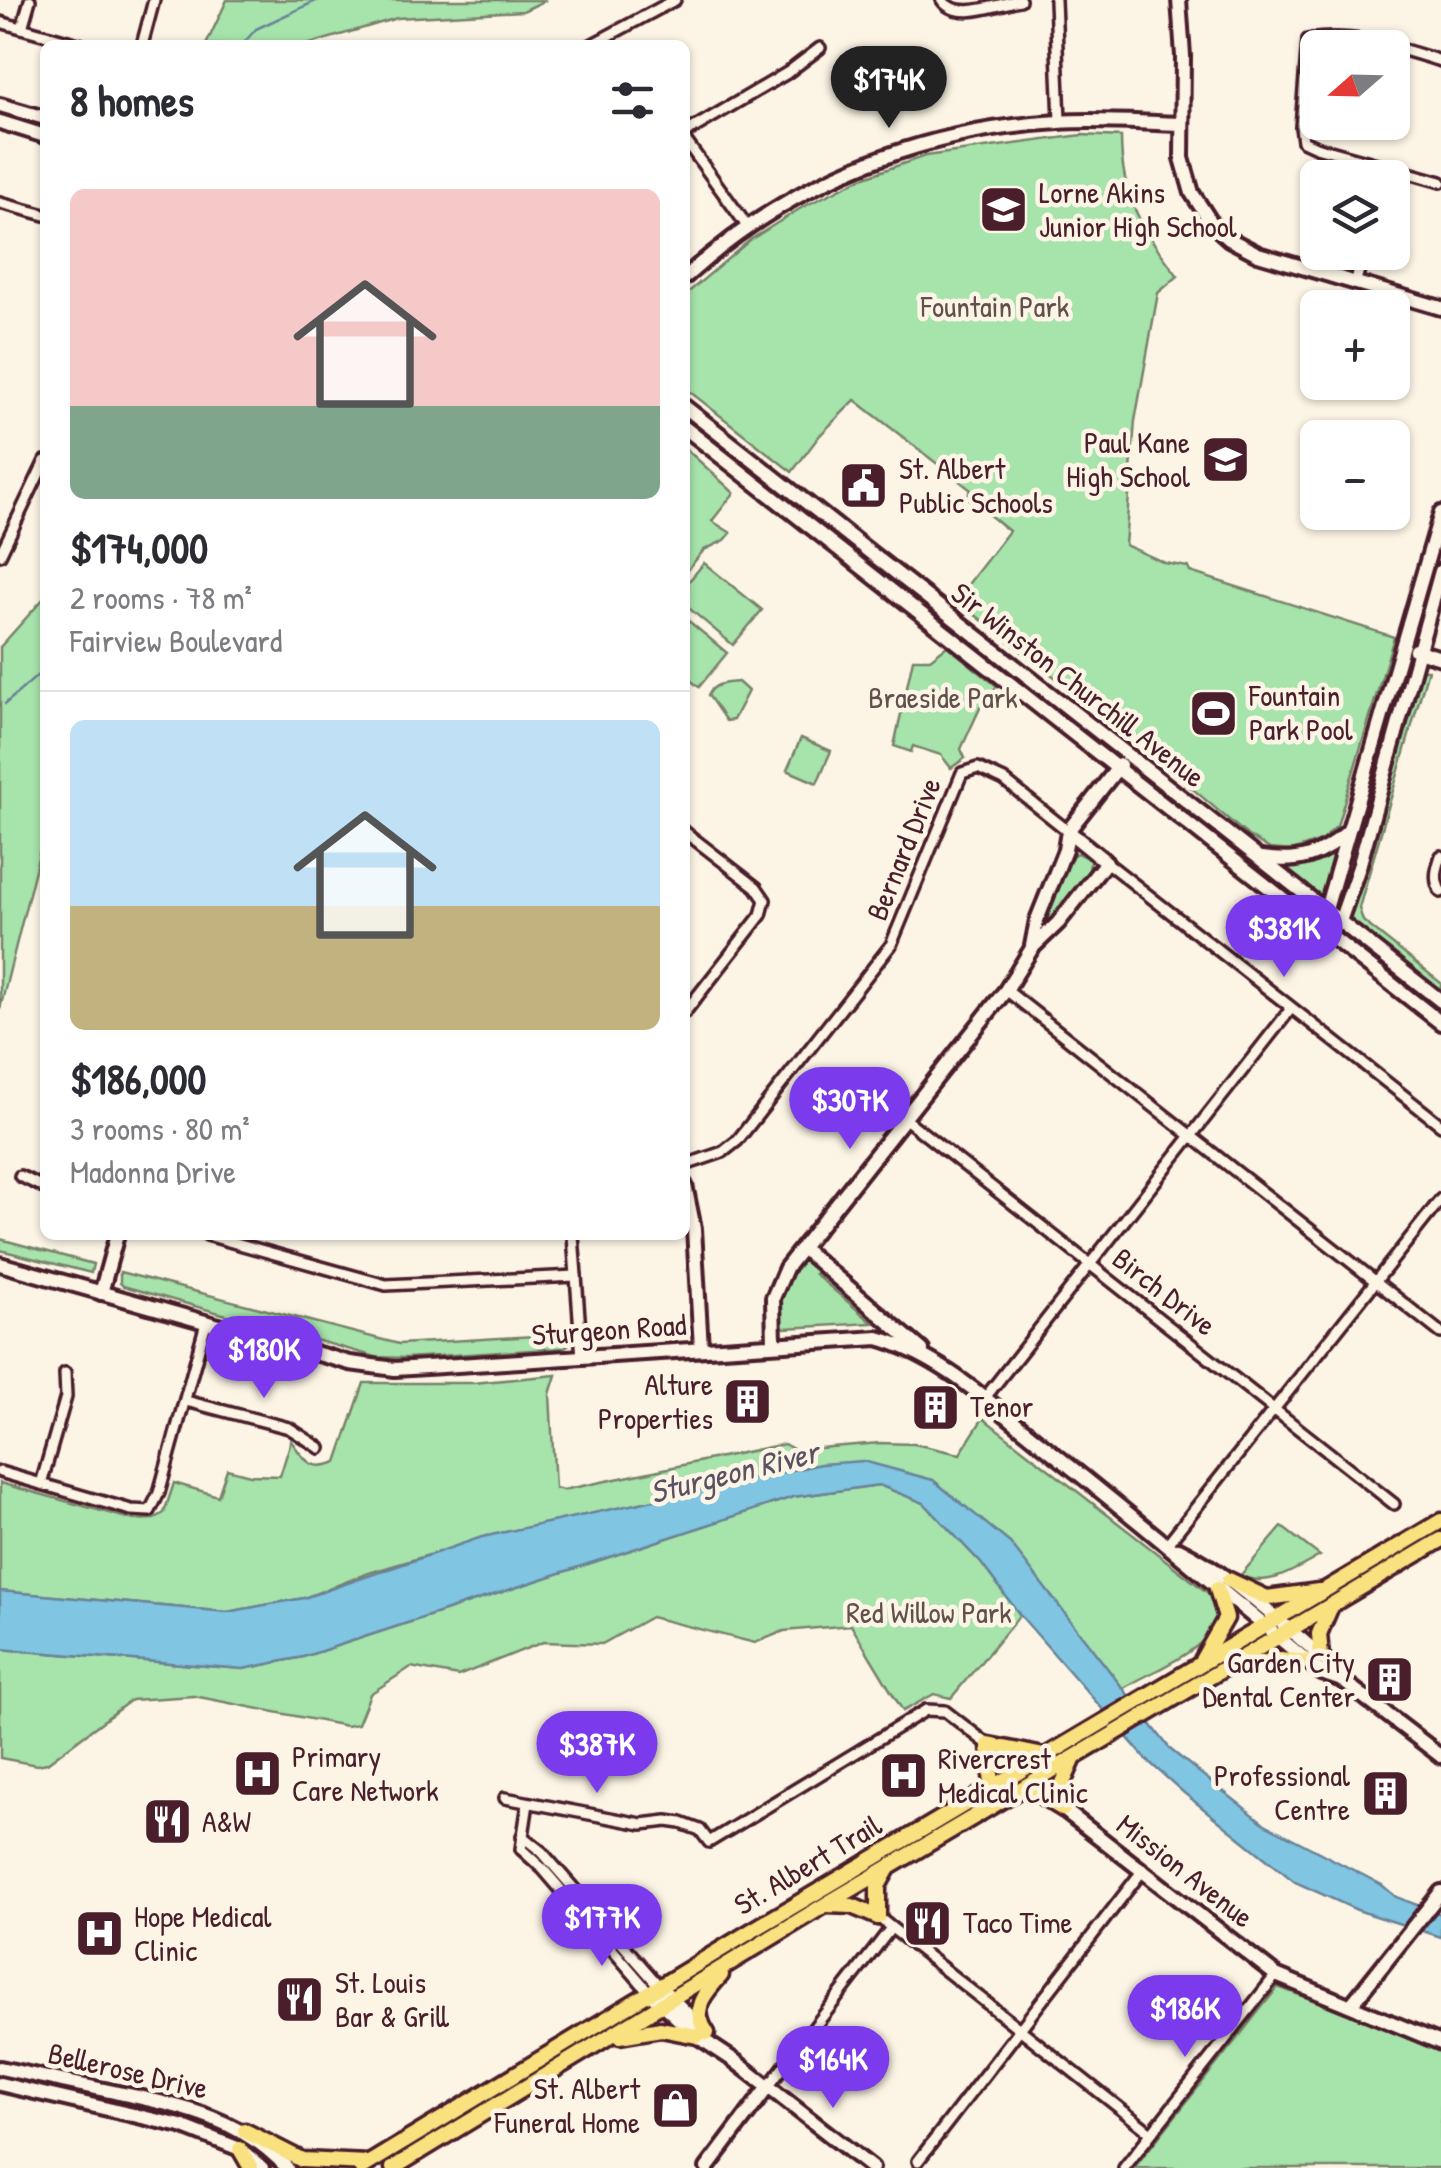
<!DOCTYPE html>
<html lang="en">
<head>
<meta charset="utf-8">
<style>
  body { margin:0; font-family:"Patrick Hand",sans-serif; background:#f7f7f7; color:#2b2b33; height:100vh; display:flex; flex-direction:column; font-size:38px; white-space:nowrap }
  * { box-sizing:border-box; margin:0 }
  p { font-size:32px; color:#7c7c81 }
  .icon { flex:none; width:55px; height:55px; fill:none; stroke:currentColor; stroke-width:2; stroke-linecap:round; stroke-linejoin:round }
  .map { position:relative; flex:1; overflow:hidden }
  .drawer { position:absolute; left:40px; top:40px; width:650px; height:1200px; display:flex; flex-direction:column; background:#fff; border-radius:15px; box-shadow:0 2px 8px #0004 }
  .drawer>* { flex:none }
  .needle { width:65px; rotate:250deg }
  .tools { position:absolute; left:1300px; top:30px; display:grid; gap:20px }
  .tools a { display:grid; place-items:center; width:110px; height:110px; border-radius:15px; background:#fff; box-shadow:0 2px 8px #0004; font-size:50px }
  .price { position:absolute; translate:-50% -85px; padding:0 22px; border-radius:35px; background:#7c3aed; color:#fff; font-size:32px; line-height:65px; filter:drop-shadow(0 2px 5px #0008) }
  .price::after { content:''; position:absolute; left:50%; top:60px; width:30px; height:22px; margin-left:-15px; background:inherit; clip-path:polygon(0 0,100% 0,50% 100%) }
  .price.active { background:#222; color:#fff }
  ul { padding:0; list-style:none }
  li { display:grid; align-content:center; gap:20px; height:530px; padding:0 30px }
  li+li { border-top:2px solid #e1e1e2 }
  li span { display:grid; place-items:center; height:310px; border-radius:15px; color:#555 }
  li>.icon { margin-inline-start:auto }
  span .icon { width:180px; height:180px; fill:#fffc; stroke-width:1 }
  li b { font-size:42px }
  h2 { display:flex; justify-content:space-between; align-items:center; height:120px; padding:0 30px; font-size:42px }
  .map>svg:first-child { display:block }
  .green { fill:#a6e4ab; stroke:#78826b; stroke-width:2.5 }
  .water { fill:#80c5e1; stroke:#6a8398; stroke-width:2.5 }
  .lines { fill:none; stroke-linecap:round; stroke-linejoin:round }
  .stream { stroke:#6a8398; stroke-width:2.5 }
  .street-casing { stroke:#4a1f2b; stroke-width:16 }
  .secondary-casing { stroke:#4a1f2b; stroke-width:20 }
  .primary-casing { stroke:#4a1f2b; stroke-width:21 }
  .street { stroke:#fcf5e5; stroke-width:9 }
  .secondary { stroke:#fcf5e5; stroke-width:12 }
  .primary { stroke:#fae180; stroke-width:14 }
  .labels { text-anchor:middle; stroke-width:9; stroke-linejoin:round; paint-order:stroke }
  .poi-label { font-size:30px; fill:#4a1f2b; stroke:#fcf5e5; text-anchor:start }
  .park-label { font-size:30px; fill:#61504b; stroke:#fcf5e5 }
  .street-label { font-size:30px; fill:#4a1f2b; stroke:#fcf5e5 }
  .water-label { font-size:32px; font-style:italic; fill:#5a5162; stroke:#fcf5e5 }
</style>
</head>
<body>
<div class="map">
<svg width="1441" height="2168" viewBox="0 0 1441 2168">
  <rect width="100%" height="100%" fill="#fcf5e5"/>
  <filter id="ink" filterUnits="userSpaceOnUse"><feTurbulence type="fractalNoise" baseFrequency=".01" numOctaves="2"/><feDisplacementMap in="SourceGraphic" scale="20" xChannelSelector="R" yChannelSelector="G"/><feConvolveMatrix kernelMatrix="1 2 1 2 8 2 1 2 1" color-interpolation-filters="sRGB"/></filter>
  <g filter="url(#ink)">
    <!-- green -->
    <g class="green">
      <polygon points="227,0 546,0 523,11 397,18 307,45 206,45"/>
      <path d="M1082,135L1121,137C1121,198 1142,229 1178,276L1158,293L1135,421L1125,545L1165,563L1188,567L1190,572L1394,637L1337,826L1321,841L1292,851L1270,849L1248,836L1134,739L956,600L1009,531L967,497L971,490L855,400L820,435L792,472L685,388V295L750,240L801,208L862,178L925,156Z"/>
      <polygon points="685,448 734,493 712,521 731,533 725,540 704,550 685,573"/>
      <polygon points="704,563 762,610 733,645 685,605 685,586"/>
      <polygon points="45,597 45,830 0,1009 0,647"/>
      <polygon points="685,618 727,653 699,687 685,676"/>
      <polygon points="947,646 997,686 981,706 961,749 965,758 951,768 941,755 913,746 911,752 894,746 913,659 930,659"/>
      <polygon points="1409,661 1342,897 1335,907 1393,701"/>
      <polygon points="1421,670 1428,670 1359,908 1363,921 1441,983 1441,995 1352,923 1349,916"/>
      <path d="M738,682L748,691L733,720L726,721L708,695C714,683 725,683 738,682Z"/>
      <polygon points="801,738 831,751 817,783 787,770"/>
      <polygon points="1337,851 1325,893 1316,896 1284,871 1287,866 1306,864"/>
      <polygon points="1077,853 1090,860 1089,873 1051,921 1047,922 1045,917 1068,858"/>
      <polygon points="0,1239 93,1264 91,1273 0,1250"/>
      <path d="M804,1256L822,1271L815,1274L873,1323L785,1328L781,1325C775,1297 787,1278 804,1256Z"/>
      <polygon points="120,1272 399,1344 568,1334 568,1345 563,1348 406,1358 376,1357 123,1286 120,1283"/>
      <path d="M556,1375L550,1394L555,1488L563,1490L784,1444L795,1450L880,1443L914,1444L960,1454L983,1418L1208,1593L1219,1617C1206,1653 1153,1670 1122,1689L933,1480L821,1464L502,1533L369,1573L304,1598L227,1612L0,1591V1483L134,1520L154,1519L164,1513L174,1483L218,1496L227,1469L250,1475L280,1476L291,1441C306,1461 310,1472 337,1462L364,1383H473Z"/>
      <polygon points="879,1485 924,1503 981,1563 1020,1615 951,1698 934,1694 903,1711 851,1625 784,1631 755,1643 651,1617 602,1644 543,1642 458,1676 411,1667 370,1694 358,1724 346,1726 194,1696 131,1700 47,1763 37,1765 0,1758 0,1649 243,1669 303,1657 793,1497"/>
      <path d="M1282,1527L1320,1556C1294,1570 1270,1588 1240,1576Z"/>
      <polygon points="1278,1987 1441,2048 1441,2168 1134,2168"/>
    </g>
    <!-- water -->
    <polygon class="water" points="863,1461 933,1480 1010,1543 1171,1750 1265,1824 1382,1885 1396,1897 1441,1914 1441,1937 1357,1910 1295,1882 1184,1793 1148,1761 1020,1615 981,1563 924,1503 879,1485 793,1497 303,1657 243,1669 0,1649 0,1591 227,1612 304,1598 482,1537 821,1464"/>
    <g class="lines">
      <!-- stream -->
      <g class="stream">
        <polyline points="242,45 256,29 318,0"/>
        <polyline points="5,704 45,669"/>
      </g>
      <defs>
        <g id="street">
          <path d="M942,0C957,22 998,4 1020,0"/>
          <polyline points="1055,0 1060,121"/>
          <polyline points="0,22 82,45"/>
          <polyline points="22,28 30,0"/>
          <polyline points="142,45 154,0"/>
          <polyline points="591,45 675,0"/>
          <path d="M1441,61C1397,48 1355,32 1308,40L1301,127L1303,141L1316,147L1441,182"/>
          <polyline points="685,133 787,73 820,48"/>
          <polyline points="685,140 747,226"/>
          <polyline points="0,203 45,215"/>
          <polyline points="1355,284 1364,252"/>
          <polyline points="0,555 45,461"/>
          <polyline points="685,832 756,887 765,900 761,915 685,1012"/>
          <path d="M1441,856C1437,868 1433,880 1441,892"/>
          <polyline points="1106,862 1441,1125"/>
          <polyline points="1006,990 1441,1333"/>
          <polyline points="903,1117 1394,1504"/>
          <polyline points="685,1165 723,1152 737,1141 891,945 962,773 978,768 1004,780 1068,831"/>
          <polyline points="20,1176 45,1188"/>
          <polyline points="207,1235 386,1285 576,1276"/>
          <polyline points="573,1235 582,1358"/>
          <polyline points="984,1399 1290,1010"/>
          <polyline points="186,1401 289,1428 320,1448"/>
          <polyline points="0,1472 131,1510 150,1511 159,1493 206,1323"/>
          <polyline points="41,1484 66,1397 65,1373"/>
          <polyline points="1167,1544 1441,1199"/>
          <polyline points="505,1798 642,1824 667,1821 681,1823 700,1830 709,1842 926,1710 945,1711 989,1745"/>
          <polyline points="528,1803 521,1849 543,1869 649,1992"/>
          <polyline points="522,1836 542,1852 659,1986"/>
          <polyline points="878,1917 1151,2133"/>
          <polyline points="768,2087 891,1928"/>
          <polyline points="918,2161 1143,1870"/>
          <polyline points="1124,2168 1276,1975"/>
        </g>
        <g id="secondary">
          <polyline points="1179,0 1183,56 1182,158 1192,193 1212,224 1229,239 1258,254 1441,308"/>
          <polyline points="0,105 45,118"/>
          <polyline points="0,122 45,136"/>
          <path d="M685,277C791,182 917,130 1059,122C1099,119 1141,123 1181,124"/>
          <polyline points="685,407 1441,1001"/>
          <polyline points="685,428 1441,1023"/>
          <polyline points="1415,650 1441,658"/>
          <path d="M1262,858C1298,864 1322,856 1348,831"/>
          <polyline points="1324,916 1441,513"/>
          <polyline points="1339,924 1359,867 1441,571"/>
          <polyline points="1032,946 1037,920 1065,850 1068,831 1120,765"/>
          <polyline points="685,1185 694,1229 701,1348"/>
          <polyline points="802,1248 922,1350"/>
          <path d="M0,1264L350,1363L395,1369L878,1338C942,1356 992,1405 1043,1445C1138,1520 1229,1597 1322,1673L1342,1680L1441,1756"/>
          <polyline points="101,1293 117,1235"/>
          <polyline points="774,1343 773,1298 786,1268 1006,990 1032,948 1058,923 1106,862 1068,831"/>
          <path d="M1179,1549C1225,1572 1262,1607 1302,1640C1317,1653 1331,1662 1341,1679"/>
          <polyline points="1063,1809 1276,1975 1441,2043"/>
          <polyline points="659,1986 706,2033"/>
          <polyline points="649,1992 697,2036 735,2061 872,2168"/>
          <polyline points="1351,2005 1441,1892"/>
          <path d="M0,2068C38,2076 76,2084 114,2092C179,2106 241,2117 287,2168"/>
          <polyline points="0,2084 181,2126 240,2149 262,2168"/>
          <polyline points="707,2168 768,2087"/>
        </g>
        <g id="primary">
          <polyline points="1229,1580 1267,1598 1319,1591"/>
          <polyline points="1321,1656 1319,1634 1331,1606"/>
          <polyline points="1202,1660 1226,1618 1217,1589"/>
          <polyline points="1235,1668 1280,1659 1309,1662"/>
          <polyline points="1026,1787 1063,1809"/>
          <polyline points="992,1788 989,1745 1044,1756"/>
          <polyline points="1063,1809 1062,1785 1074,1758"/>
          <polyline points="827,1905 852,1906 878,1917"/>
          <polyline points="878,1917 878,1886 887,1870"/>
          <path d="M707,2033C690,2008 704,1994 721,1975"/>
          <polyline points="620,2036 661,2029 697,2036"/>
          <polyline points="245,2131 302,2160 368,2163"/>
          <polyline points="240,2149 251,2168"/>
          <polyline points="361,2168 748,1933 1441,1521"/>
          <polyline points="393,2168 825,1905 1441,1540"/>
        </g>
      </defs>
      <!-- street casing -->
      <use href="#street" class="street-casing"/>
      <!-- secondary casing -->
      <use href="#secondary" class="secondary-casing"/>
      <!-- primary casing -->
      <use href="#primary" class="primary-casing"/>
      <!-- street -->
      <use href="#street" class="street"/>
      <!-- secondary -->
      <use href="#secondary" class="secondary"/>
      <!-- primary -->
      <use href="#primary" class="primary"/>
    </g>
  </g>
  <!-- icons -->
  <defs>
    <symbol id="school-square" viewBox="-11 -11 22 22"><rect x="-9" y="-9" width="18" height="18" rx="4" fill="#4a1f2b" stroke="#fcf5e5"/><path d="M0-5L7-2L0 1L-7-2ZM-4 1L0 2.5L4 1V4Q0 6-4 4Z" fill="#fff"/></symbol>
    <symbol id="civic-square" viewBox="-11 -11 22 22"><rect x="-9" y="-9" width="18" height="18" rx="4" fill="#4a1f2b" stroke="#fcf5e5"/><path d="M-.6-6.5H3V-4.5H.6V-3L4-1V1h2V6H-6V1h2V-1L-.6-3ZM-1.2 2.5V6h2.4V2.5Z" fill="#fff"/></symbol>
    <symbol id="stadium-square" viewBox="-11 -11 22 22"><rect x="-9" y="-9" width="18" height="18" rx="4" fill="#4a1f2b" stroke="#fcf5e5"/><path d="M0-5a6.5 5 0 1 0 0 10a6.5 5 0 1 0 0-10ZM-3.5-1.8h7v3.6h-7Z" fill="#fff"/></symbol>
    <symbol id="building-square" viewBox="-11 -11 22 22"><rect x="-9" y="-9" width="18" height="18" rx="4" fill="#4a1f2b" stroke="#fcf5e5"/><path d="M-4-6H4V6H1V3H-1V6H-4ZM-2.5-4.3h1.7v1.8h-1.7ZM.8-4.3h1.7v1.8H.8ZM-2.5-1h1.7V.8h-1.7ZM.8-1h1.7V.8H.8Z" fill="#fff"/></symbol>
    <symbol id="hospital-square" viewBox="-11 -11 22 22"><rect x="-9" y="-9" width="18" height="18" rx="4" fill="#4a1f2b" stroke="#fcf5e5"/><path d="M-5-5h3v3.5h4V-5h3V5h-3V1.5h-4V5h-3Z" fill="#fff"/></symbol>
    <symbol id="restaurant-square" viewBox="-11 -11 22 22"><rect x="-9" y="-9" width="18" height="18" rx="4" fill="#4a1f2b" stroke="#fcf5e5"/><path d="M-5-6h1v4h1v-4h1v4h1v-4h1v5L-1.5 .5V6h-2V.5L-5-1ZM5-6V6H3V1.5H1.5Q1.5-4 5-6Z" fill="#fff"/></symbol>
    <symbol id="shop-square" viewBox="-11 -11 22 22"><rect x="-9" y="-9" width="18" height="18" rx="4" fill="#4a1f2b" stroke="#fcf5e5"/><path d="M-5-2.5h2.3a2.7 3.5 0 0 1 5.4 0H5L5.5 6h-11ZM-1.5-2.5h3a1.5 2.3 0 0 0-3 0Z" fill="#fff"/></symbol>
  </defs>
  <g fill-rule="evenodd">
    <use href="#school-square" x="976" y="182" width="55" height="55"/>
    <use href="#school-square" x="1198" y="432" width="55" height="55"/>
    <use href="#civic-square" x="836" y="458" width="55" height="55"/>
    <use href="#stadium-square" x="1186" y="686" width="55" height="55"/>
    <use href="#building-square" x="720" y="1374" width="55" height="55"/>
    <use href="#building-square" x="908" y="1380" width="55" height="55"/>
    <use href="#building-square" x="1362" y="1652" width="55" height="55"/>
    <use href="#hospital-square" x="230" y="1746" width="55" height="55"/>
    <use href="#hospital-square" x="876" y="1748" width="55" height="55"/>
    <use href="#building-square" x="1358" y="1766" width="55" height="55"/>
    <use href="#restaurant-square" x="140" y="1794" width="55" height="55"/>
    <use href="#restaurant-square" x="900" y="1896" width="55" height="55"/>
    <use href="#hospital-square" x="72" y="1906" width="55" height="55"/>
    <use href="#restaurant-square" x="272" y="1972" width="55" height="55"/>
    <use href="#shop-square" x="648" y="2078" width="55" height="55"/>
  </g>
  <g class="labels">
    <!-- poi labels -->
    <g class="poi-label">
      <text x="1039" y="203">Lorne Akins<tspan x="1039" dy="34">Junior High School</tspan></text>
      <text x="1190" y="453" text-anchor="end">Paul Kane<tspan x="1190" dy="34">High School</tspan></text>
      <text x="899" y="479">St. Albert<tspan x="899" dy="34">Public Schools</tspan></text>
      <text x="1249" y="706">Fountain<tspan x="1249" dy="34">Park Pool</tspan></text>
      <text x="713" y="1395" text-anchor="end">Alture<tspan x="713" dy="34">Properties</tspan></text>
      <text x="970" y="1417">Tenor</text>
      <text x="1355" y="1673" text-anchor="end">Garden City<tspan x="1355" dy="34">Dental Center</tspan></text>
      <text x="292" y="1767">Primary<tspan x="292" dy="34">Care Network</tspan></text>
      <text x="938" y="1769">Rivercrest<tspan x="938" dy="34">Medical Clinic</tspan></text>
      <text x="1350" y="1786" text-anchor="end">Professional<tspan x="1350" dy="34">Centre</tspan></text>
      <text x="202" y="1832">A&amp;W</text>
      <text x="134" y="1927">Hope Medical<tspan x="134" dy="34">Clinic</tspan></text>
      <text x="963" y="1933">Taco Time</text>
      <text x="335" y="1993">St. Louis<tspan x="335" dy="34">Bar &amp; Grill</tspan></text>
      <text x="640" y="2099" text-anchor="end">St. Albert<tspan x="640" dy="34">Funeral Home</tspan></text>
    </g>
    <!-- park labels -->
    <g class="park-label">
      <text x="995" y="317">Fountain Park</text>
      <text x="943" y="708">Braeside Park</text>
      <text x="929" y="1623">Red Willow Park</text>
    </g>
    <!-- street labels -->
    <g class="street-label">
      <text transform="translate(1078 685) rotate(38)" y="10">Sir Winston Churchill Avenue</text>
      <text transform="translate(904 849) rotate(-68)" y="10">Bernard Drive</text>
      <text transform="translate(1164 1292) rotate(38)" y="10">Birch Drive</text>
      <text transform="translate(609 1330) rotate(-4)" y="10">Sturgeon Road</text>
      <text transform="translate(808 1865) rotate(-31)" y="10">St. Albert Trail</text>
      <text transform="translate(1185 1871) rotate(38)" y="10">Mission Avenue</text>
      <text transform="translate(128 2071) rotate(13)" y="10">Bellerose Drive</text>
    </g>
    <!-- water labels -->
    <g class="water-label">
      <text transform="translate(734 1472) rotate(-14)" y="11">Sturgeon River</text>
    </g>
  </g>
</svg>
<div class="tools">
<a><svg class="needle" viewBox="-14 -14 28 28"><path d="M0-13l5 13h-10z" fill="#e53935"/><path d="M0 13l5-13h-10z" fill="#7c7c81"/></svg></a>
<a><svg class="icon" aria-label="layers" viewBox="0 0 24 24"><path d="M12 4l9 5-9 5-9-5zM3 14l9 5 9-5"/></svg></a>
<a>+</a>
<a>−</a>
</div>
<b class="price active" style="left:889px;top:131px">$174K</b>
<b class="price" style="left:1284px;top:980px">$381K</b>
<b class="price" style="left:850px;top:1152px">$307K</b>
<b class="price" style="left:264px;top:1401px">$180K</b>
<b class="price" style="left:597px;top:1796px">$387K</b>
<b class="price" style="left:602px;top:1969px">$177K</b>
<b class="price" style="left:1185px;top:2060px">$186K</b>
<b class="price" style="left:833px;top:2111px">$164K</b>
<section class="drawer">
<h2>8 homes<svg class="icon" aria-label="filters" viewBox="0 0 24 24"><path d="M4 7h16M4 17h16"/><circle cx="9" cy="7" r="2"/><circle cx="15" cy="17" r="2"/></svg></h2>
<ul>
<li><span style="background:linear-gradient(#f6c9c9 70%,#7fa58c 0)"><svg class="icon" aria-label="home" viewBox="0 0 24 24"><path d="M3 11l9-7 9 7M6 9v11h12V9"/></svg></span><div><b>$174,000</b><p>2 rooms · 78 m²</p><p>Fairview Boulevard</p></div></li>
<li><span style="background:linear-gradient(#bfe0f5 60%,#c2b280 0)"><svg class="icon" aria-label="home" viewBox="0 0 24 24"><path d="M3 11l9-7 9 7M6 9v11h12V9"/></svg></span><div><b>$186,000</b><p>3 rooms · 80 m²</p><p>Madonna Drive</p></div></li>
</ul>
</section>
</div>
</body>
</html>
